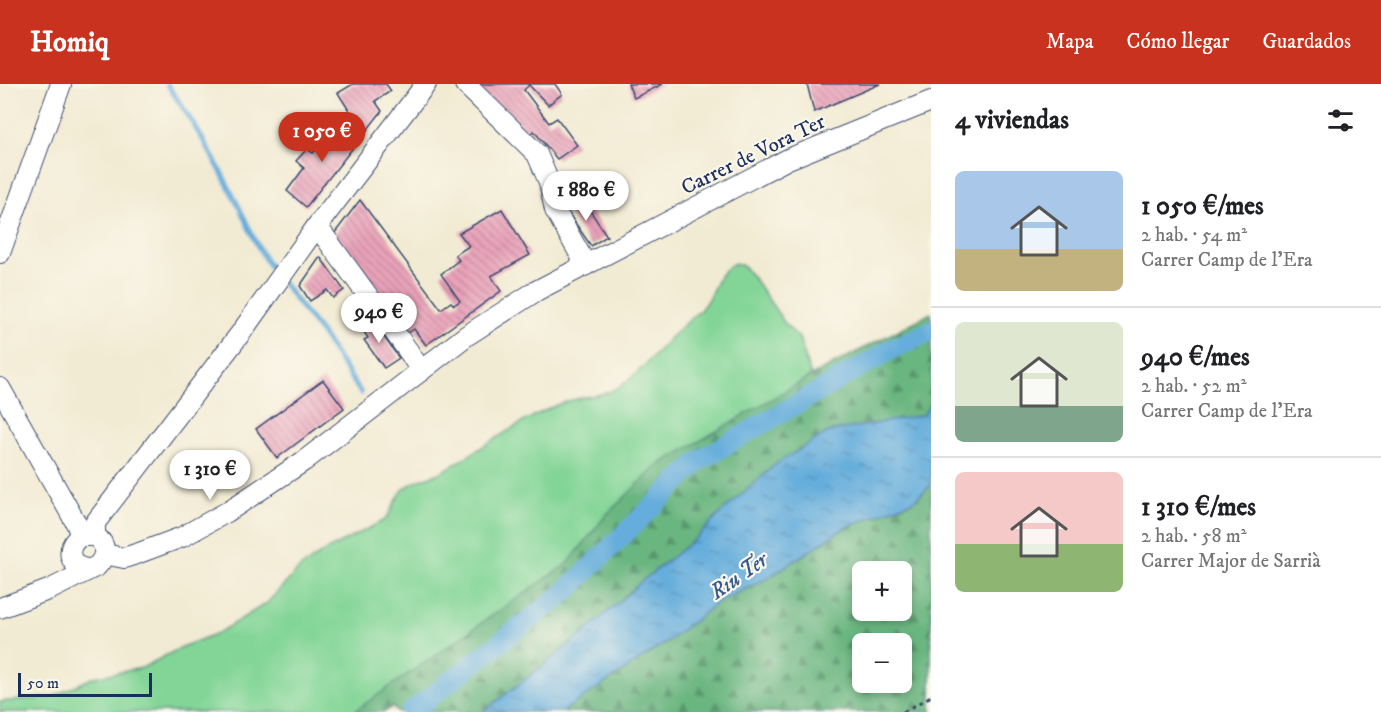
<!DOCTYPE html>
<html lang="es">
<head>
<meta charset="utf-8">
<style>
  body { margin:0; font-family:"IM FELL DW Pica",serif; background:#f2f2f2; color:#202124; height:100vh; display:flex; flex-direction:column; font-size:22px; white-space:nowrap }
  * { box-sizing:border-box; margin:0 }
  p { font-size:20px; color:#757577 }
  .icon { flex:none; width:33px; height:33px; fill:none; stroke:currentColor; stroke-width:2; stroke-linecap:round; stroke-linejoin:round }
  .map { position:relative; flex:1; overflow:hidden }
  .details { display:flex; flex-direction:column; background:#fff; width:450px }
  .details>* { flex:none }
  .buttons { position:absolute; left:852px; top:477px; display:grid; gap:12px }
  .buttons a { display:grid; place-items:center; width:60px; height:60px; border-radius:9px; background:#fff; box-shadow:0 3px 9px #0003; font-size:30px }
  .scale { position:absolute; left:18px; bottom:15px; width:134px; box-sizing:border-box; padding-left:6px; border:3px solid #1b2f5e; border-top:0; font-size:16px; line-height:21px; white-space:nowrap; color:#1b2f5e; -webkit-text-stroke:4px #fbf7ec; paint-order:stroke }
  .price { position:absolute; translate:-50% -51px; padding:0 14px; border-radius:21px; background:#fff; color:#222; font-size:20px; line-height:39px; filter:drop-shadow(0 2px 3px #0008) }
  .price::after { content:''; position:absolute; left:50%; top:36px; width:18px; height:14px; margin-left:-9px; background:inherit; clip-path:polygon(0 0,100% 0,50% 100%) }
  .price.selected { background:#c8321e; color:#fff }
  ul { padding:0; list-style:none }
  li { display:flex; align-items:center; gap:18px; height:150px; padding:0 24px }
  li+li { border-top:2px solid #e0e0e0 }
  li span { display:grid; place-items:center; flex:none; width:168px; height:120px; border-radius:9px; color:#555 }
  li>.icon { margin-inline-start:auto }
  span .icon { width:72px; height:72px; fill:#fffc; stroke-width:1 }
  li b { font-size:26px }
  h2 { display:flex; justify-content:space-between; align-items:center; height:72px; padding:0 24px; font-size:26px }
  header { display:flex; align-items:center; gap:36px; box-sizing:border-box; height:84px; padding:0 30px; background:#c8321e; color:#fff }
  header strong { font-size:28px }
  nav { display:flex; gap:33px; margin-inline-start:auto; font-size:21px }
  main { display:flex; flex:1; min-height:0 }
  .map>svg:first-child { display:block }
  .forest { fill:url(#forest-firs); stroke:#42726f; stroke-width:1.5; fill-rule:evenodd }
  .garden { fill:#83d597; stroke:#4f827a; stroke-width:1.5 }
  .water { fill:url(#water-ripples); stroke:#406e9d; stroke-width:1.5 }
  .lines { fill:none; stroke-linecap:round; stroke-linejoin:round }
  .stream { stroke:#65addc; stroke-width:5 }
  .canal { stroke:#65addc; stroke-width:20 }
  .building { fill:url(#building-back-hatch) }
  .minor-casing { stroke:#3b4b70; stroke-width:22 }
  .path { stroke:#3b4b70; stroke-width:3; stroke-dasharray:4.5 4.5; stroke-linecap:butt }
  .minor { stroke:#fff; stroke-width:20 }
  .labels { text-anchor:middle; stroke-width:4.5; stroke-linejoin:round; paint-order:stroke }
  .street-label { font-size:21px; fill:#1b2f5e; stroke:#fbf7ec }
  .water-label { font-size:22px; font-style:italic; fill:#355b8a; stroke:#fbf7ec }
</style>
</head>
<body>
<header>
<strong>Homiq</strong>
<nav><a>Mapa</a><a>Cómo llegar</a><a>Guardados</a></nav>
</header>
<main>
<div class="map">
<svg width="931" height="628" viewBox="0 0 931 628">
  <defs>
    <pattern id="forest-firs" width="22" height="20" patternUnits="userSpaceOnUse" patternTransform="scale(1.5)"><rect width="22" height="20" fill="#6ab680"/><path d="M5 1l3.5 6h-7zM16 11l3.5 6h-7z" fill="#56946c"/></pattern>
    <pattern id="water-ripples" width="26" height="14" patternUnits="userSpaceOnUse" patternTransform="scale(1.5)"><rect width="26" height="14" fill="#65addc"/><path d="M2 4q2-2 4 0t4 0M15 11q2-2 4 0t4 0" fill="none" stroke="#528db6"/></pattern>
    <pattern id="building-back-hatch" width="6" height="6" patternUnits="userSpaceOnUse" patternTransform="scale(1.5)"><rect width="6" height="6" fill="#eaa3ba"/><path d="M-1 5l2 2M0 0l6 6M5-1l2 2" fill="none" stroke="#bd859a"/></pattern>
  </defs>
  <rect width="100%" height="100%" fill="#fbf7ec"/>
  <filter id="ink" filterUnits="userSpaceOnUse"><feTurbulence type="fractalNoise" baseFrequency=".0167" numOctaves="2"/><feDisplacementMap in="SourceGraphic" scale="12" xChannelSelector="R" yChannelSelector="G"/><feConvolveMatrix kernelMatrix="1 2 1 2 8 2 1 2 1" color-interpolation-filters="sRGB"/></filter>
  <filter id="wash" filterUnits="userSpaceOnUse"><feTurbulence type="fractalNoise" baseFrequency=".008" numOctaves="4" result="noise"/><feDisplacementMap in="SourceGraphic" scale="24" xChannelSelector="R" yChannelSelector="G"/><feGaussianBlur stdDeviation="1.35" result="paint"/><feColorMatrix in="noise" values="0 0 0 0 0 0 0 0 0 0 0 0 0 0 0 0 0 1.4 0 .05"/><feComposite in="paint" operator="in"/></filter>
  <g filter="url(#wash)">
    <rect width="100%" height="100%" fill="#f2ebd3"/>
    <!-- forest -->
    <g class="forest">
      <polygon points="931,229 931,320 923,331 776,380 723,427 695,455 641,498 583,550 483,628 397,628 393,622 385,628 353,628 568,479 606,431 658,381 811,292"/>
      <path d="M931,401V628H562L668,557L717,519L766,495L846,443L913,417ZM862,488H902V526H862ZM862,560H902V598H862Z"/>
    </g>
    <!-- garden -->
    <path class="garden" d="M735,179L743,182L755,196L786,241L799,254L811,292L658,381L606,431L568,479L353,628H0V618L52,613L94,593L142,584L184,562L218,549L267,519L300,484L325,467L385,436C393,426 395,414 404,405C416,394 432,394 445,386C485,363 522,334 565,318C586,311 607,313 625,299C642,287 656,268 670,254C680,244 691,235 701,225C714,211 716,187 735,179Z"/>
    <!-- water -->
    <polygon class="water" points="931,320 931,401 913,417 846,443 766,495 717,519 668,557 562,628 483,628 583,550 641,498 695,455 723,427 776,380 828,348 923,331"/>
    <g class="lines">
      <!-- stream -->
      <g class="stream">
        <path d="M167,0C193,37 216,76 236,117C249,142 258,168 276,191"/>
        <polyline points="282,198 321,249 361,309"/>
      </g>
      <!-- canal -->
      <polyline class="canal" points="411,628 565,508 700,376 892,265 931,247"/>
    </g>
    <g id="blocks">
      <!-- building -->
      <g class="building">
        <polygon points="353,0 386,0 391,7 375,17 382,27 364,50 338,9"/>
        <polygon points="474,0 555,0 562,10 548,21 529,1 524,6 549,39 557,34 577,61 557,75 534,47 526,53"/>
        <polygon points="628,0 663,0 634,14"/>
        <polygon points="807,0 880,0 814,28"/>
        <polygon points="339,33 356,60 306,123 287,107 304,84 296,77 307,65 313,69 331,51 328,45"/>
        <polygon points="581,113 607,152 591,162 565,124"/>
        <polygon points="360,116 441,225 451,218 454,221 460,217 441,190 459,176 455,171 469,162 459,149 502,125 530,171 491,192 501,207 426,261 414,245 407,250 334,150"/>
        <polygon points="320,173 344,206 333,214 327,206 310,217 300,202"/>
        <polygon points="368,231 399,274 384,284 364,256 368,254 364,248 368,245 362,236"/>
        <polygon points="323,296 344,324 277,374 256,345"/>
      </g>
    </g>
  </g>
  <g filter="url(#ink)">
    <use href="#blocks" fill-opacity="0" stroke="#3b4b70" stroke-width="1.5"/>
    <g class="lines">
      <defs>
        <g id="minor">
          <polyline points="465,0 537,70 549,98 555,126 586,181"/>
          <polyline points="317,142 409,268 421,287"/>
          <polyline points="0,169 61,0"/>
          <polyline points="0,304 76,439 81,452"/>
          <polyline points="95,452 95,439 240,250 317,142 426,0"/>
          <polyline points="104,470 124,474 139,469 182,453 227,428 304,377 466,252 536,207 788,75 931,17"/>
          <path d="M0,524L51,505L97,482C107,472 107,460 95,452H81C63,463 69,486 91,485"/>
        </g>
      </defs>
      <!-- minor casing -->
      <use href="#minor" class="minor-casing"/>
      <!-- path -->
      <polyline class="path" points="903,628 931,612"/>
      <!-- minor -->
      <use href="#minor" class="minor"/>
    </g>
  </g>
  <g class="labels">
    <!-- street labels -->
    <g class="street-label">
      <text transform="translate(753 70) rotate(-26)" y="7">Carrer de Vora Ter</text>
    </g>
    <!-- water labels -->
    <g class="water-label">
      <text transform="translate(738 491) rotate(-35)" y="8">Riu Ter</text>
    </g>
  </g>
</svg>
<div class="buttons">
<a>+</a>
<a>−</a>
</div>
<div class="scale">50 m</div>
<b class="price selected" style="left:322px;top:79px">1 050 €</b>
<b class="price" style="left:586px;top:138px">1 880 €</b>
<b class="price" style="left:379px;top:260px">940 €</b>
<b class="price" style="left:210px;top:417px">1 310 €</b>
</div>
<section class="details">
<h2>4 viviendas<svg class="icon" aria-label="filters" viewBox="0 0 24 24"><path d="M4 7h16M4 17h16"/><circle cx="9" cy="7" r="2"/><circle cx="15" cy="17" r="2"/></svg></h2>
<ul>
<li><span style="background:linear-gradient(#a9c7e8 65%,#c2b280 0)"><svg class="icon" aria-label="home" viewBox="0 0 24 24"><path d="M3 11l9-7 9 7M6 9v11h12V9"/></svg></span><div><b>1 050 €/mes</b><p>2 hab. · 54 m²</p><p>Carrer Camp de l'Era</p></div></li>
<li><span style="background:linear-gradient(#dfe7d0 70%,#7fa58c 0)"><svg class="icon" aria-label="home" viewBox="0 0 24 24"><path d="M3 11l9-7 9 7M6 9v11h12V9"/></svg></span><div><b>940 €/mes</b><p>2 hab. · 52 m²</p><p>Carrer Camp de l'Era</p></div></li>
<li><span style="background:linear-gradient(#f6c9c9 60%,#8fb573 0)"><svg class="icon" aria-label="home" viewBox="0 0 24 24"><path d="M3 11l9-7 9 7M6 9v11h12V9"/></svg></span><div><b>1 310 €/mes</b><p>2 hab. · 58 m²</p><p>Carrer Major de Sarrià</p></div></li>
</ul>
</section>
</main>
</body>
</html>
